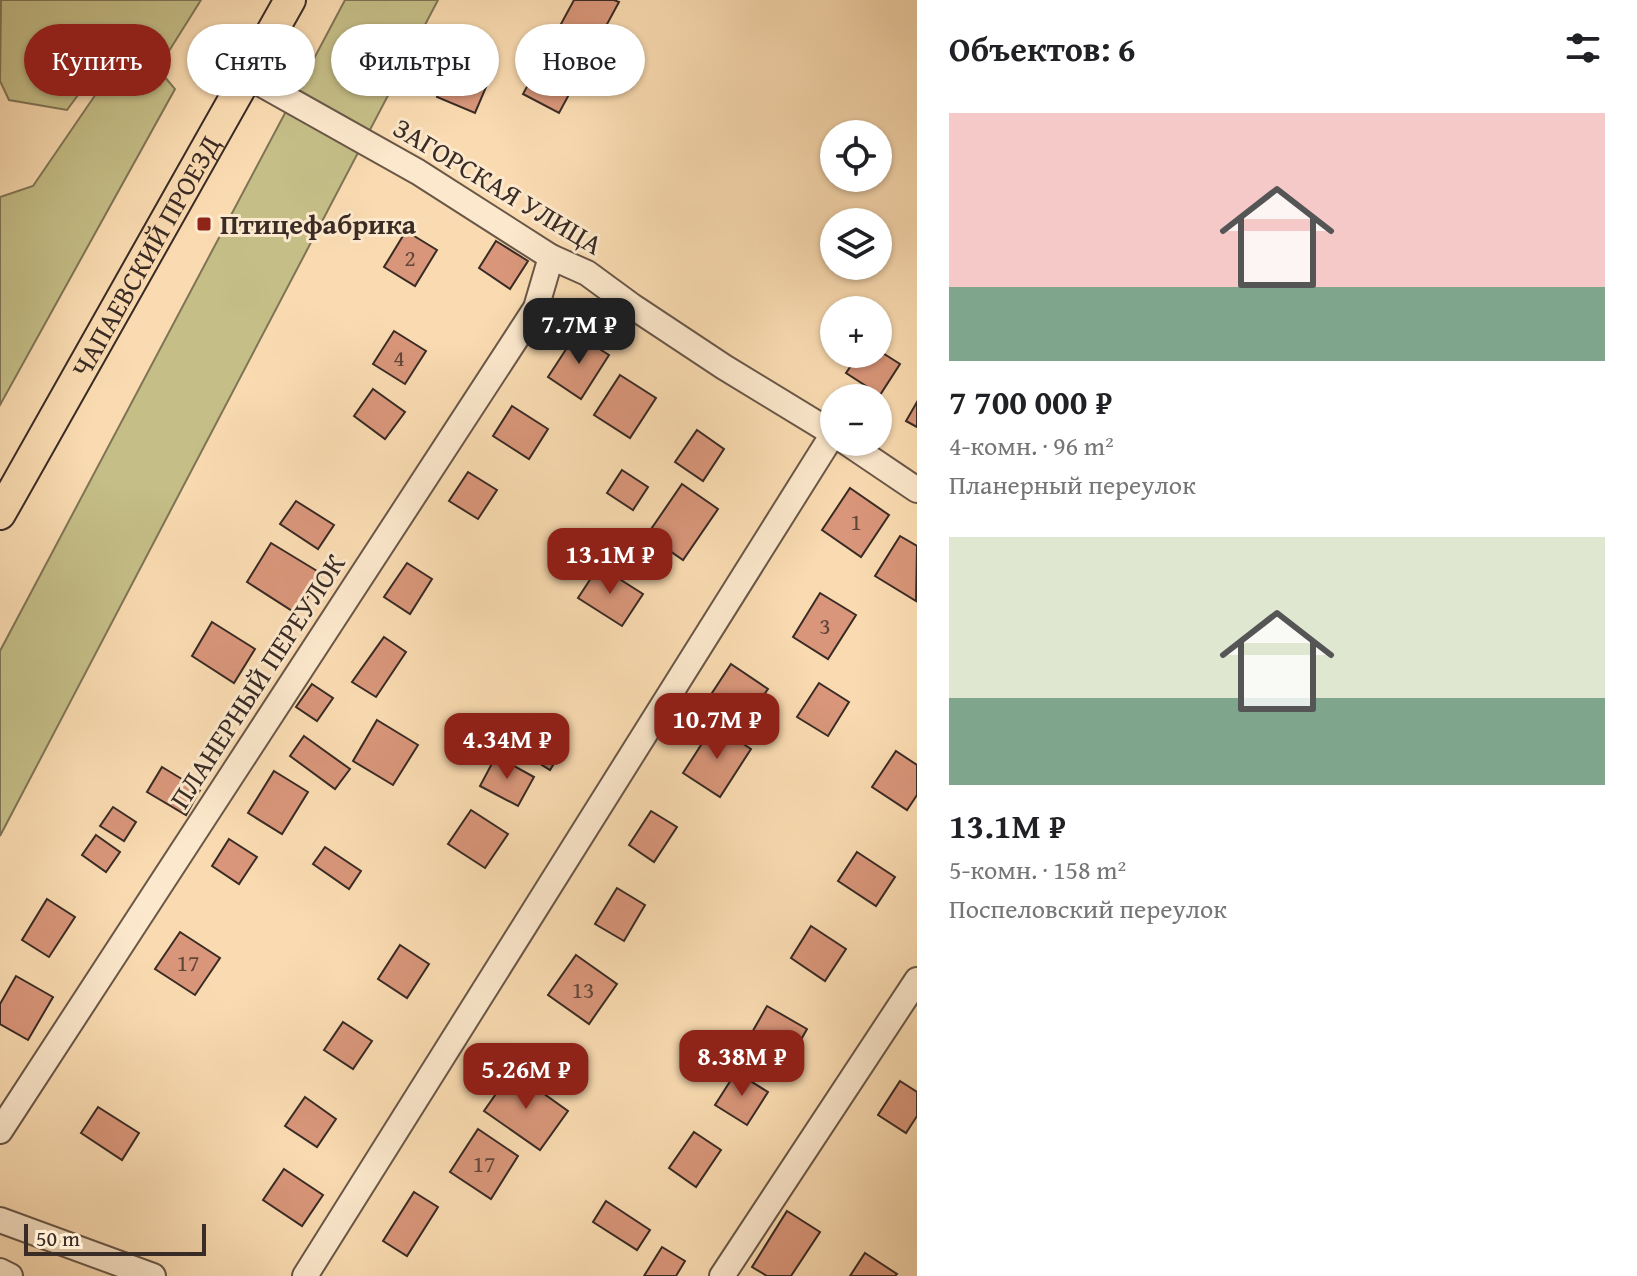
<!DOCTYPE html>
<html lang="ru">
<head>
<meta charset="utf-8">
<style>
  body { margin:0; font-family:"Gentium Book Plus",serif; background:#f6f6f6; color:#202124; height:100vh; display:flex; flex-direction:column; font-size:30px; white-space:nowrap }
  * { box-sizing:border-box; margin:0 }
  p { font-size:26px; color:#757577 }
  .icon { flex:none; width:44px; height:44px; fill:none; stroke:currentColor; stroke-width:2; stroke-linecap:round; stroke-linejoin:round }
  .map { position:relative; flex:1; overflow:hidden }
  .drawer { display:flex; flex-direction:column; background:#fff; width:720px }
  .drawer>* { flex:none }
  .banner { position:absolute; left:24px; top:24px; width:760px; height:72px; display:flex; gap:16px }
  .buttons { position:absolute; left:820px; top:120px; display:grid; gap:16px }
  .buttons a { display:grid; place-items:center; width:72px; height:72px; border-radius:50%; background:#fff; box-shadow:0 2px 6px #0004; font-size:40px }
  .scale { position:absolute; left:24px; bottom:20px; width:182px; box-sizing:border-box; padding-left:8px; border:4px solid #392b25; border-top:0; font-size:22px; line-height:28px; white-space:nowrap; color:#392b25; -webkit-text-stroke:6px #fce8cc; paint-order:stroke }
  .price { position:absolute; translate:-50% -68px; padding:0 18px; border-radius:16px; background:#8f2418; color:#fff; font-size:26px; line-height:52px; filter:drop-shadow(0 2px 4px #0008) }
  .price::after { content:''; position:absolute; left:50%; top:48px; width:24px; height:18px; margin-left:-12px; background:inherit; clip-path:polygon(0 0,100% 0,50% 100%) }
  .price.active { background:#222; color:#fff }
  ul { padding:0; list-style:none }
  li { display:grid; align-content:center; gap:16px; height:424px; padding:0 32px }
  li span { display:grid; place-items:center; height:248px; border-radius:0px; color:#555 }
  li>.icon { margin-inline-start:auto }
  span .icon { width:144px; height:144px; fill:#fffc; stroke-width:1 }
  li b { font-size:34px }
  h2 { display:flex; justify-content:space-between; align-items:center; height:96px; padding:0 32px; font-size:34px }
  .tag { padding:0 28px; border-radius:36px; background:#fff; box-shadow:0 2px 6px #0004; font-size:28px; line-height:72px }
  .tag.active { background:#8f2418; color:#fff }
  main { display:flex; flex:1; min-height:0 }
  .map>svg:first-child { display:block }
  .green { fill:#c5be87; stroke:#7f7456; stroke-width:2 }
  .building { fill:#d9967a; stroke:#392b25; stroke-width:2 }
  .lines { fill:none; stroke-linecap:round; stroke-linejoin:round }
  .minor-casing { stroke:#695748; stroke-width:28 }
  .major-casing { stroke:#392b25; stroke-width:34 }
  .minor { stroke:#fce8cc; stroke-width:24 }
  .major { stroke:#fadbb1; stroke-width:30 }
  .poi-dot { fill:#8f2418; stroke:#fce8cc; stroke-width:3 }
  .labels { text-anchor:middle; stroke-width:6; stroke-linejoin:round; paint-order:stroke }
  .number-label { font-size:24px; fill:#61463a }
  .street-label { font-size:28px; fill:#392b25; stroke:#fce8cc }
  .poi-label { font-size:28px; font-weight:bold; fill:#392b25; stroke:#fce8cc; text-anchor:start }
</style>
</head>
<body>
<main>
<div class="map">
<svg width="917" height="1276" viewBox="0 0 917 1276">
  <rect width="100%" height="100%" fill="#fadbb1"/>
  <filter id="stains"><feTurbulence type="fractalNoise" baseFrequency=".0025" numOctaves="4"/><feColorMatrix values="0 0 0 0 .2 0 0 0 0 .09 0 0 0 0 .02 0 0 0 .5 -.17"/></filter>
  <radialGradient id="worn" r=".72"><stop offset=".6" stop-color="#630" stop-opacity="0"/><stop offset="1" stop-color="#630" stop-opacity=".3"/></radialGradient>
  <!-- green -->
  <g class="green">
    <polygon points="201,0 164,59 111,50 67,110 9,100 0,81 1,0"/>
    <polygon points="345,0 438,0 0,836 0,651"/>
    <polygon points="111,72 164,76 175,89 0,405 0,197 33,186"/>
  </g>
  <!-- building -->
  <g class="building">
    <polygon points="574,0 614,0 619,2 559,113 523,94"/>
    <polygon points="454,56 492,73 475,113 437,97"/>
    <polygon points="406,231 437,250 415,286 384,267"/>
    <polygon points="496,241 528,261 510,289 479,268"/>
    <polygon points="394,331 426,351 405,384 373,364"/>
    <polygon points="576,334 609,355 581,399 548,377"/>
    <polygon points="878,350 900,364 880,395 846,373 859,354 878,354"/>
    <polygon points="620,375 656,398 630,438 594,415"/>
    <polygon points="373,389 405,412 385,439 354,416"/>
    <polygon points="917,402 917,427 906,421"/>
    <polygon points="512,406 548,429 529,459 493,436"/>
    <polygon points="697,430 724,449 703,481 675,462"/>
    <polygon points="622,470 648,487 633,510 607,493"/>
    <polygon points="468,472 497,490 478,519 449,501"/>
    <polygon points="682,484 718,509 683,560 647,535"/>
    <polygon points="850,488 889,515 861,557 822,530"/>
    <polygon points="296,501 334,525 318,549 280,524"/>
    <polygon points="900,536 917,546 916,601 875,576"/>
    <polygon points="271,543 322,574 297,614 247,582"/>
    <polygon points="407,563 432,579 410,614 384,597"/>
    <polygon points="599,566 643,594 622,626 578,598"/>
    <polygon points="820,593 856,615 828,659 793,637"/>
    <polygon points="212,622 255,649 234,683 192,656"/>
    <polygon points="384,637 406,652 376,697 352,682"/>
    <polygon points="731,664 768,689 748,717 712,693"/>
    <polygon points="819,683 849,702 828,736 797,717"/>
    <polygon points="312,684 333,698 317,721 296,707"/>
    <polygon points="377,720 418,745 393,785 353,761"/>
    <polygon points="714,725 751,749 720,797 683,773"/>
    <polygon points="532,727 564,747 550,770 518,750"/>
    <polygon points="304,736 350,769 335,789 290,756"/>
    <polygon points="896,751 917,765 917,795 907,810 872,787"/>
    <polygon points="496,756 534,777 518,806 480,786"/>
    <polygon points="162,767 200,790 186,815 147,792"/>
    <polygon points="274,771 308,792 282,834 248,813"/>
    <polygon points="113,807 136,822 124,841 100,826"/>
    <polygon points="471,810 508,834 485,868 448,844"/>
    <polygon points="651,811 677,827 654,862 629,845"/>
    <polygon points="96,835 120,852 106,872 82,855"/>
    <polygon points="229,839 257,857 239,884 212,866"/>
    <polygon points="325,847 361,871 349,889 313,864"/>
    <polygon points="857,852 895,877 876,906 838,881"/>
    <polygon points="617,888 645,905 624,941 595,924"/>
    <polygon points="47,899 75,917 49,957 22,940"/>
    <polygon points="811,926 846,949 825,981 791,958"/>
    <polygon points="180,932 220,958 195,995 155,969"/>
    <polygon points="400,945 429,964 407,998 378,979"/>
    <polygon points="576,955 617,984 589,1024 548,995"/>
    <polygon points="16,976 53,997 28,1040 0,1024 0,1004"/>
    <polygon points="767,1006 807,1029 786,1066 746,1043"/>
    <polygon points="343,1022 372,1041 353,1069 324,1050"/>
    <polygon points="512,1071 568,1111 540,1150 484,1111"/>
    <polygon points="736,1072 768,1092 747,1125 715,1105"/>
    <polygon points="900,1081 917,1092 917,1116 906,1133 878,1115"/>
    <polygon points="305,1097 336,1119 317,1147 285,1126"/>
    <polygon points="98,1107 139,1133 122,1160 81,1133"/>
    <polygon points="478,1129 518,1156 491,1199 450,1172"/>
    <polygon points="694,1132 721,1150 696,1187 669,1168"/>
    <polygon points="284,1169 323,1195 302,1226 263,1200"/>
    <polygon points="414,1192 438,1207 407,1256 383,1241"/>
    <polygon points="606,1201 650,1230 637,1250 593,1222"/>
    <polygon points="787,1211 820,1232 791,1276 767,1276 752,1267"/>
    <polygon points="662,1247 685,1261 676,1276 644,1276"/>
    <polygon points="865,1253 897,1274 895,1276 850,1276"/>
  </g>
  <g class="lines">
    <defs>
      <g id="minor">
        <polyline points="247,76 418,172 551,257 587,273 632,306 724,367 834,434"/>
        <polyline points="846,442 917,490"/>
        <polyline points="0,1131 536,308 551,257"/>
        <polyline points="0,1220 153,1276"/>
        <polyline points="0,1271 10,1276"/>
        <polyline points="305,1276 833,434"/>
        <polyline points="722,1276 917,980"/>
      </g>
      <g id="major">
        <path id="s1" d="M0,514L290,0"/>
      </g>
    </defs>
    <!-- minor casing -->
    <use href="#minor" class="minor-casing"/>
    <!-- major casing -->
    <use href="#major" class="major-casing"/>
    <!-- minor -->
    <use href="#minor" class="minor"/>
    <!-- major -->
    <use href="#major" class="major"/>
  </g>
  <!-- markers -->
  <rect class="poi-dot" x="196" y="216" width="16" height="16" rx="4"/>
  <g class="labels">
    <!-- number labels -->
    <g class="number-label">
      <text x="410" y="266">2</text>
      <text x="399" y="366">4</text>
      <text x="856" y="530">1</text>
      <text x="825" y="634">3</text>
      <text x="188" y="971">17</text>
      <text x="583" y="998">13</text>
      <text x="484" y="1172">17</text>
    </g>
    <!-- street labels -->
    <g class="street-label">
      <text transform="translate(498 186) rotate(31)" y="10">ЗАГОРСКАЯ УЛИЦА</text>
      <text dy="10" stroke="none"><textPath href="#s1" startOffset="296">ЧАПАЕВСКИЙ ПРОЕЗД</textPath></text>
      <text transform="translate(257 681) rotate(-57)" y="10">ПЛАНЕРНЫЙ ПЕРЕУЛОК</text>
    </g>
    <!-- poi labels -->
    <g class="poi-label">
      <text x="220" y="234">Птицефабрика</text>
    </g>
  </g>
  <rect width="100%" height="100%" filter="url(#stains)"/>
  <rect width="100%" height="100%" fill="url(#worn)"/>
</svg>
<div class="buttons">
<a><svg class="icon" aria-label="locate" viewBox="0 0 24 24"><circle cx="12" cy="12" r="6"/><path d="M12 2v4M12 18v4M2 12h4M18 12h4"/></svg></a>
<a><svg class="icon" aria-label="layers" viewBox="0 0 24 24"><path d="M12 4l9 5-9 5-9-5zM3 14l9 5 9-5"/></svg></a>
<a>+</a>
<a>−</a>
</div>
<div class="scale">50 m</div>
<b class="price active" style="left:579px;top:366px">7.7M ₽</b>
<b class="price" style="left:610px;top:596px">13.1M ₽</b>
<b class="price" style="left:717px;top:761px">10.7M ₽</b>
<b class="price" style="left:507px;top:781px">4.34M ₽</b>
<b class="price" style="left:742px;top:1098px">8.38M ₽</b>
<b class="price" style="left:526px;top:1111px">5.26M ₽</b>
<div class="banner">
<a class="tag active">Купить</a>
<a class="tag">Снять</a>
<a class="tag">Фильтры</a>
<a class="tag">Новое</a>
</div>
</div>
<section class="drawer">
<h2>Объектов: 6<svg class="icon" aria-label="filters" viewBox="0 0 24 24"><path d="M4 7h16M4 17h16"/><circle cx="9" cy="7" r="2"/><circle cx="15" cy="17" r="2"/></svg></h2>
<ul>
<li><span style="background:linear-gradient(#f6c9c9 70%,#7fa58c 0)"><svg class="icon" aria-label="home" viewBox="0 0 24 24"><path d="M3 11l9-7 9 7M6 9v11h12V9"/></svg></span><div><b>7 700 000 ₽</b><p>4-комн. · 96 m²</p><p>Планерный переулок</p></div></li>
<li><span style="background:linear-gradient(#dfe7d0 65%,#7fa58c 0)"><svg class="icon" aria-label="home" viewBox="0 0 24 24"><path d="M3 11l9-7 9 7M6 9v11h12V9"/></svg></span><div><b>13.1M ₽</b><p>5-комн. · 158 m²</p><p>Поспеловский переулок</p></div></li>
</ul>
</section>
</main>
</body>
</html>
